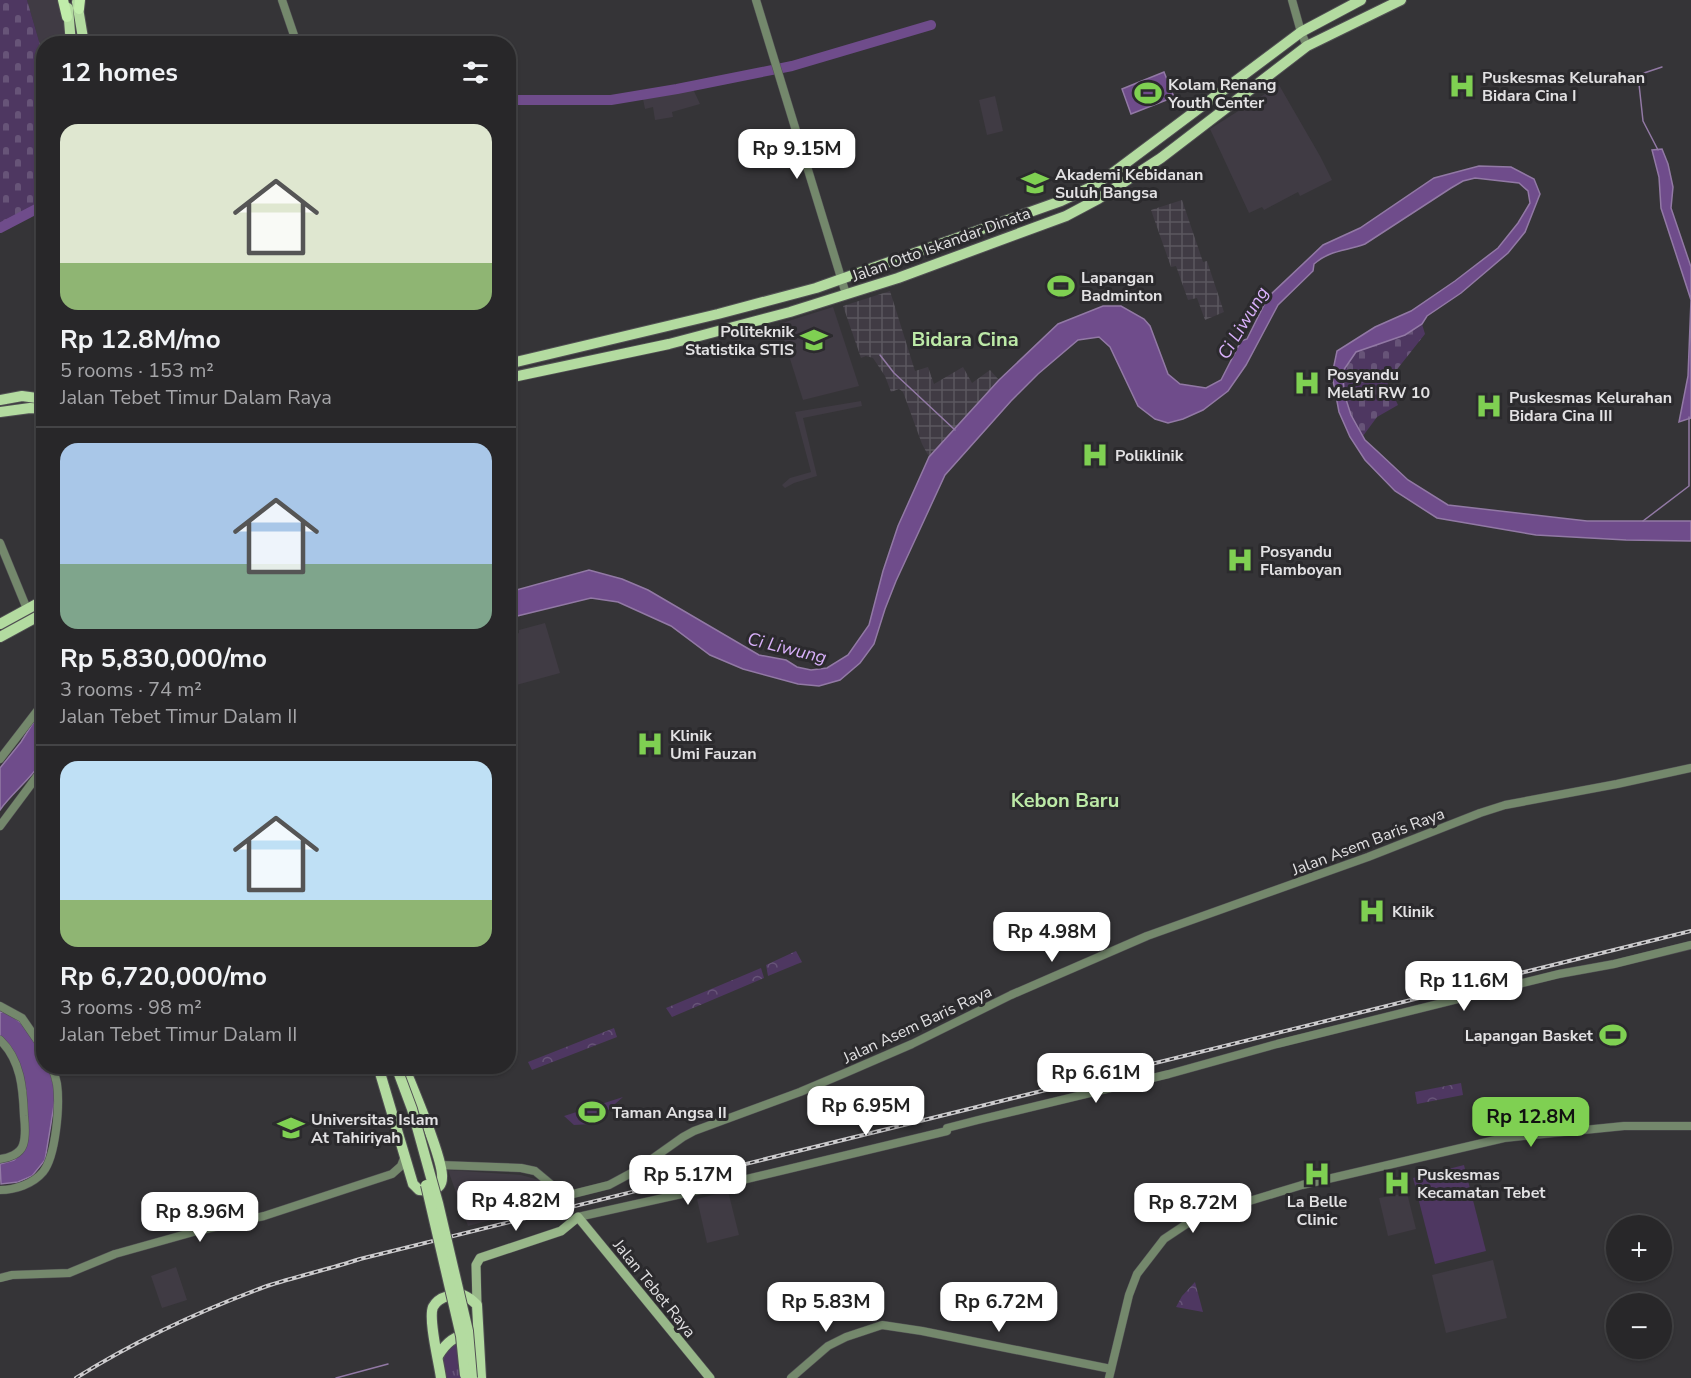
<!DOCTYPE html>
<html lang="en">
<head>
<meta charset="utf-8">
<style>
  body { margin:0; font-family:"Nunito Sans",sans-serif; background:#343335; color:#f1f3f6; height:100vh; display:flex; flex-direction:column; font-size:22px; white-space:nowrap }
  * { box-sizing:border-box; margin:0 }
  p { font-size:20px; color:#a5a5a8 }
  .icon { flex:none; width:33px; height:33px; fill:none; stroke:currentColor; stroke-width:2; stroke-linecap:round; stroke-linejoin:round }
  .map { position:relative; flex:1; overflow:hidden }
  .sheet { position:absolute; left:36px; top:36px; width:480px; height:1038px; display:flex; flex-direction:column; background:#282729; border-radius:24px; box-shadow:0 2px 4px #0004,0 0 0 2px #444446 }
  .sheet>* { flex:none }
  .controls { position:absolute; left:1606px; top:1215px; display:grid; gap:12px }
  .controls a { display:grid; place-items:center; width:66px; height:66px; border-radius:50%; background:#282729; box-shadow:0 2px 4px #0004,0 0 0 2px #444446; font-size:30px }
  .price { position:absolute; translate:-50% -51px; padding:0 14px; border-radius:12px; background:#fff; color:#222; font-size:20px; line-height:39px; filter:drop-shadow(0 2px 3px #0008) }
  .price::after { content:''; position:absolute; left:50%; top:36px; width:18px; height:14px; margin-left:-9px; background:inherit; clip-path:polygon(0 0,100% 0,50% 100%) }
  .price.current { background:#7fd052; color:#111 }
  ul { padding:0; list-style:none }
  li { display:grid; align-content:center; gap:12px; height:318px; padding:0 24px }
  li+li { border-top:2px solid #444446 }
  li span { display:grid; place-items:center; height:186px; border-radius:18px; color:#555 }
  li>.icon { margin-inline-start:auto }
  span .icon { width:108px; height:108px; fill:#fffc; stroke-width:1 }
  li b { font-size:26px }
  h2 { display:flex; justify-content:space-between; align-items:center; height:72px; padding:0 24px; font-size:26px }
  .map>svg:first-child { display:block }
  .built { fill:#403b44 }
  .industrial { fill:url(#industrial-grid) }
  .grass { fill:url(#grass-tufts) }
  .forest { fill:url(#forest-crowns) }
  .cemetery { fill:url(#cemetery-stones) }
  .pitch { fill:#4e3761 }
  .water { fill:#6f4c8b; stroke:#9279a5; stroke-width:1.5 }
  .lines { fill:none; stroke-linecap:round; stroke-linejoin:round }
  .stream { stroke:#9279a5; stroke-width:1.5 }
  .river { stroke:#6f4c8b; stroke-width:10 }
  .tertiary-casing { stroke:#515053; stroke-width:9 }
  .secondary-casing { stroke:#515053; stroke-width:10 }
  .primary-casing { stroke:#515053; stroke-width:12 }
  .trunk-casing { stroke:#515053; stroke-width:12 }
  .tertiary { stroke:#74886c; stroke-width:8 }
  .secondary { stroke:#98b789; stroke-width:9 }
  .primary { stroke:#b3dba0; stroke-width:10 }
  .trunk { stroke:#c0ecaa; stroke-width:10 }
  .rail-casing { stroke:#cccbcd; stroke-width:4 }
  .rail { stroke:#2b2a2d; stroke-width:1.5; stroke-dasharray:4.5; stroke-linecap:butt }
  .primary-bridge-casing { stroke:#515053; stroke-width:12; stroke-linecap:butt }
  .primary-bridge { stroke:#b3dba0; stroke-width:10 }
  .labels { text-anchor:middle; stroke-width:6; stroke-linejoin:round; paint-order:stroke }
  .poi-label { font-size:16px; font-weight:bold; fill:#e2e1e3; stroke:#2b2a2d; text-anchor:start }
  .street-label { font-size:16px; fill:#e2e1e3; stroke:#2b2a2d }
  .water-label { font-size:18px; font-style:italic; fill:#d8b0fa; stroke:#2b2a2d }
  .quarter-label { font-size:20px; font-weight:bold; fill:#bce9a7; stroke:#2b2a2d }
</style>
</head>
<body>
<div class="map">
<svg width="1691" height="1378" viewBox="0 0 1691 1378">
  <defs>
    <pattern id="industrial-grid" width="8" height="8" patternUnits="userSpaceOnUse" patternTransform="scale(1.5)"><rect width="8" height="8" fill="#403b44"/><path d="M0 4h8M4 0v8" fill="none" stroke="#5b575f"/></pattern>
    <pattern id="grass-tufts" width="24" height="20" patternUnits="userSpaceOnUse" patternTransform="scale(1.5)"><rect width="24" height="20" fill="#4e3761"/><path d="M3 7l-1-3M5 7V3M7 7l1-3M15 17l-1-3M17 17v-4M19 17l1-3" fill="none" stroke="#675478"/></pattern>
    <pattern id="forest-crowns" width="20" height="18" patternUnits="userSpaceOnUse" patternTransform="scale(1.5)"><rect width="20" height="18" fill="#4e3761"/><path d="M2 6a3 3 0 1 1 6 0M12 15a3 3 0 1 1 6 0" fill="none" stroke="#675478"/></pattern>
    <pattern id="cemetery-stones" width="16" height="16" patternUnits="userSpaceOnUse" patternTransform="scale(1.5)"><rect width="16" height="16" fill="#4e3761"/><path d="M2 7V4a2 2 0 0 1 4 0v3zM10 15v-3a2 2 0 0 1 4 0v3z" fill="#675478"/></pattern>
  </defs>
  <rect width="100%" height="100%" fill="#353437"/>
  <!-- built -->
  <g class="built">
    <polygon points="27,0 63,0 71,43 44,44 43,55"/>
    <polygon points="1279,85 1320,156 1332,180 1300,196 1298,192 1264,210 1262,207 1249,213 1210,129"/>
    <polygon points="693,89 700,104 672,112 673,117 655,120 653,107 645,109 643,99"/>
    <polygon points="995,96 1003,131 987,135 979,100"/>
    <polygon points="833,307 859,386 803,400 779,324"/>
    <polygon points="861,401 862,406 803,418 817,476 794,483 785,488 782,485 790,478 811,472 795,412"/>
    <polygon points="545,623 560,673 509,687 509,636 519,633 519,630"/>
    <polygon points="448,1170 521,1175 543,1181 562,1202 468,1226"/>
    <polygon points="728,1191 739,1235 707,1243 697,1199"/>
    <polygon points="1407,1193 1416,1229 1388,1236 1379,1198"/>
    <polygon points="1493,1260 1507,1318 1446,1333 1432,1275"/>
    <polygon points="176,1267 187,1300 162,1308 151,1276"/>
  </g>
  <!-- industrial -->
  <g class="industrial">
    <polygon points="1182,200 1203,262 1207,261 1224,312 1205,320 1197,298 1188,300 1176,266 1171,267 1151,210"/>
    <polygon points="890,291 915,371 928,367 934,384 963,367 972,383 990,370 999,380 929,457 922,444 903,392 899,389 891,392 885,376 873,358 866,356 861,358 843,306"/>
  </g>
  <!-- grass -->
  <polygon class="grass" points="458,1337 465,1378 441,1378 443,1348"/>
  <!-- forest -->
  <g class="forest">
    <polygon points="796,951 802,962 768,976 766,965"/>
    <polygon points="761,968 764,978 672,1017 666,1008"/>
    <polygon points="614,1028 617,1037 532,1070 528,1062"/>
    <polygon points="1461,1083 1463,1095 1417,1104 1415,1092"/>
    <polygon points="1195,1282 1203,1312 1176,1307 1182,1296"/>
  </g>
  <!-- cemetery -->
  <g class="cemetery">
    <polygon points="0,0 27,0 43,55 44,190 42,203 0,223"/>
    <polygon points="1422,324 1425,334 1387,382 1398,405 1377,417 1363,436 1351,415 1344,392 1343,371 1357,351 1405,335"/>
  </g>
  <!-- pitch -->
  <g class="pitch">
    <polygon points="623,1097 592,1124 574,1125 564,1116"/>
    <polygon points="1464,1165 1486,1251 1435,1264 1413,1178"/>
  </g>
  <!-- water -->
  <g class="water">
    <polygon points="1164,72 1174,97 1131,114 1122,89"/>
    <polygon points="1662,149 1668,164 1673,187 1671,208 1691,267 1691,418 1679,422 1688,376 1691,300 1661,208 1659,177 1652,150"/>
    <path d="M1479,166L1511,167L1534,179L1540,194L1525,232L1508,253L1461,293L1427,316L1422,324L1405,335L1356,352L1343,371L1344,393L1351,415L1365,440L1377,451L1408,480L1448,505L1587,521H1691V541L1626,540L1536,535L1437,518L1395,491L1365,460L1350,437L1339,412L1332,375L1337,351L1375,327L1411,311L1455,281L1498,248L1518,223L1530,203L1528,191L1519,183L1475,178L1463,181L1451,188L1365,244C1347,251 1329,250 1314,264L1313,271L1278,305L1246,365L1228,391L1203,410L1183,419L1168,423L1155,419L1138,406L1110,347L1099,337L1078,340L1038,374L1011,401L945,475L896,581L885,609L874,644L860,663L840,680L819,686L798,684L743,669L710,655L671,626L618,602L591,598L509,618V592L589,570L622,579L648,590L759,655L786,660L797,667L811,670L827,668L848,655L869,625L883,571L898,526L929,457L999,380L1058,324L1103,306H1121L1144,319L1150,326L1168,374L1180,384L1206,388L1221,380L1241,341L1247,339L1268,297L1323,245L1360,228L1434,178Z"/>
    <path d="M43,707C43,717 46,752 43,759C36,774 11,794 0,810V768L21,742Z"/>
    <path d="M0,1011C21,1016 43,1045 44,1066L49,1067L56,1093L45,1160L32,1176L18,1182L1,1184L0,1164L14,1160L23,1151L26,1091L6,1042L0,1036Z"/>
  </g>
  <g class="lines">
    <!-- stream -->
    <g class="stream">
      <polyline points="1658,150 1643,121 1638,75 1662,67"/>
      <polyline points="880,355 894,373 955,430"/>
      <polyline points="1643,521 1689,486 1689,417"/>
      <polyline points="336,1378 388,1364"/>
    </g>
    <!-- river -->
    <g class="river">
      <polyline points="508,100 611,100 677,89 792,66 931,25"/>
      <polyline points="0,228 44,205"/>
    </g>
    <defs>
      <g id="tertiary">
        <polyline points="282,0 297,44"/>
        <polyline points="756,0 846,294"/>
        <polyline points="1292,0 1301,32 1307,46"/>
        <polyline points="0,543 27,609"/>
        <polyline points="0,759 44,702"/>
        <polyline points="0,826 44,767"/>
        <polyline points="0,1006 22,1018 44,1050"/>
        <path d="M0,1040C21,1060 23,1089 24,1116C25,1125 26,1136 23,1145C20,1154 9,1158 0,1159"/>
        <polyline points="440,1165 521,1168 535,1171 565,1196 609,1185 635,1171 683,1137 694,1131 800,1092 845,1073 912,1044 1011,995 1147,936 1368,857 1480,813 1505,805 1617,784 1691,768"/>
        <path d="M0,1190C15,1190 33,1184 43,1172C56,1156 60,1105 57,1084C56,1078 54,1072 51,1066"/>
        <polyline points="578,1217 713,1187 947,1131 947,1128 978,1120 1169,1074 1277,1044 1559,974 1614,964 1691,945"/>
        <polyline points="0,1278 12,1275 69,1273 115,1254 197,1231 264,1216 392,1174 401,1166 405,1156"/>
        <polyline points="791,1378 828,1346 846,1337 882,1325 922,1331 1111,1369"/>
        <polyline points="1109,1378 1129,1295 1137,1274 1164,1239 1197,1217 1302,1185 1504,1138 1624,1126 1691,1126"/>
      </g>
      <polyline id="secondary" points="477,1305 476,1265 480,1258 561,1231 578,1217 710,1378"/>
      <g id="primary">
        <polyline points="77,2 84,44"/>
        <polyline points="68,8 71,44"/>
        <polyline points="508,364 718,314 816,288 1061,201 1089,188 1114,172 1301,32 1361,0"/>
        <polyline points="508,378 669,344 790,312 898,278 1066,216 1098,199 1161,158 1307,46 1401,0"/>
        <polyline points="0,400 22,396 44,399"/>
        <polyline points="0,412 30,408 44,409"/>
        <polyline points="0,624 44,600"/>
        <polyline points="0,637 44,613"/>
        <path d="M378,1066L413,1184L419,1190L431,1191C437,1189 442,1185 442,1178C444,1160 412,1087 404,1066"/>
        <path d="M438,1356C445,1344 454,1335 468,1335"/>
        <path d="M441,1378C439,1363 428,1319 433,1307C436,1301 441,1298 448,1296C460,1291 468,1296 477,1305L481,1378"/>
      </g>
      <g id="trunk">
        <polyline points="63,0 67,17"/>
        <polyline points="79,9 80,0"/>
      </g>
    </defs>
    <!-- tertiary casing -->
    <use href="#tertiary" class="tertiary-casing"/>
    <!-- secondary casing -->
    <use href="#secondary" class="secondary-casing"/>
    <!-- primary casing -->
    <use href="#primary" class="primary-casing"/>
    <!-- trunk casing -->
    <use href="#trunk" class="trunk-casing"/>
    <!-- tertiary -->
    <use href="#tertiary" class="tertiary"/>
    <!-- secondary -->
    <use href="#secondary" class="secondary"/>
    <!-- primary -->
    <use href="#primary" class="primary"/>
    <!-- trunk -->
    <use href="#trunk" class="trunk"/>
    <defs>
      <path id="rail" d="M76,1378C135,1341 202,1310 267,1286C298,1276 330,1269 360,1259L1691,931"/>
    </defs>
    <!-- rail casing -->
    <use href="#rail" class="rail-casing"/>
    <!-- rail -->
    <use href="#rail" class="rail"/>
    <defs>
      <g id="primary-bridge">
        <polyline points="396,1066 412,1109 438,1203 468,1331 472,1378"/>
        <polyline points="426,1185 461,1336 465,1375"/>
      </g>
    </defs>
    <!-- primary-bridge casing -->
    <use href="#primary-bridge" class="primary-bridge-casing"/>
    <!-- primary-bridge -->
    <use href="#primary-bridge" class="primary-bridge"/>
  </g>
  <!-- icons -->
  <defs>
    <symbol id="hospital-bare" viewBox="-9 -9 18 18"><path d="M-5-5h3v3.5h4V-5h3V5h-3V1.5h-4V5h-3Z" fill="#7fd052" stroke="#2b2a2d" stroke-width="2.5" paint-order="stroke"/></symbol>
    <symbol id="stadium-bare" viewBox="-9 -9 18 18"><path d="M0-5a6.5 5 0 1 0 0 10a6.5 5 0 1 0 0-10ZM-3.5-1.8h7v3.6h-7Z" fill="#7fd052" stroke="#2b2a2d" stroke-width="2.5" paint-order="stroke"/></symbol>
    <symbol id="university-bare" viewBox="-9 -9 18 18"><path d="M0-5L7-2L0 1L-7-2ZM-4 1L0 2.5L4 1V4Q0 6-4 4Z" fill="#7fd052" stroke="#2b2a2d" stroke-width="2.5" paint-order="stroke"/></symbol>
  </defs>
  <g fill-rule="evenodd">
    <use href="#hospital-bare" x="1443" y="67" width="38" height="38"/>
    <use href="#stadium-bare" x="1129" y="74" width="38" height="38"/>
    <use href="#university-bare" x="1016" y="164" width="38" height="38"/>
    <use href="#stadium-bare" x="1042" y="267" width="38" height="38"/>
    <use href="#university-bare" x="795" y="321" width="38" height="38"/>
    <use href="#hospital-bare" x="1288" y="364" width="38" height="38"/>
    <use href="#hospital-bare" x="1470" y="387" width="38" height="38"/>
    <use href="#hospital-bare" x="1076" y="436" width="38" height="38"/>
    <use href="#hospital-bare" x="1221" y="541" width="38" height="38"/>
    <use href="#hospital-bare" x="631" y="725" width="38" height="38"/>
    <use href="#hospital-bare" x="1353" y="892" width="38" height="38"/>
    <use href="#stadium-bare" x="1594" y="1016" width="38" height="38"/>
    <use href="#stadium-bare" x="573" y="1093" width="38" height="38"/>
    <use href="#university-bare" x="272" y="1109" width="38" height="38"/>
    <use href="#hospital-bare" x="1298" y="1155" width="38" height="38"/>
    <use href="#hospital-bare" x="1378" y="1164" width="38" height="38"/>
  </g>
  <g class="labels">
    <!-- poi labels -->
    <g class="poi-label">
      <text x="1482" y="83">Puskesmas Kelurahan<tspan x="1482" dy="18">Bidara Cina I</tspan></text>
      <text x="1168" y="90">Kolam Renang<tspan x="1168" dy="18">Youth Center</tspan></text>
      <text x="1055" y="180">Akademi Kebidanan<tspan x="1055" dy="18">Suluh Bangsa</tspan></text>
      <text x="1081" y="283">Lapangan<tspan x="1081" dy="18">Badminton</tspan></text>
      <text x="794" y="337" text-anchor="end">Politeknik<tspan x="794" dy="18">Statistika STIS</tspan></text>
      <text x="1327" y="380">Posyandu<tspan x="1327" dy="18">Melati RW 10</tspan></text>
      <text x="1509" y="403">Puskesmas Kelurahan<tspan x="1509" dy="18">Bidara Cina III</tspan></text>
      <text x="1115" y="461">Poliklinik</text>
      <text x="1260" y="557">Posyandu<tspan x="1260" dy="18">Flamboyan</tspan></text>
      <text x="670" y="741">Klinik<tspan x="670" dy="18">Umi Fauzan</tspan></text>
      <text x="1392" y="917">Klinik</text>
      <text x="1593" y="1041" text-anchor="end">Lapangan Basket</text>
      <text x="612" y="1118">Taman Angsa II</text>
      <text x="311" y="1125">Universitas Islam<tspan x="311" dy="18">At Tahiriyah</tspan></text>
      <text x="1417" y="1180">Puskesmas<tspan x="1417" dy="18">Kecamatan Tebet</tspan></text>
      <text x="1317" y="1207" text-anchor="middle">La Belle<tspan x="1317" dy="18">Clinic</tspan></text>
    </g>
    <!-- street labels -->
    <g class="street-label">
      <text transform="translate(941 244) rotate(-20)" y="6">Jalan Otto Iskandar Dinata</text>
      <text transform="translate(1368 841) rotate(-21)" y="6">Jalan Asem Baris Raya</text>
      <text transform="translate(917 1024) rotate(-25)" y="6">Jalan Asem Baris Raya</text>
      <text transform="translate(655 1288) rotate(51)" y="6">Jalan Tebet Raya</text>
    </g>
    <!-- water labels -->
    <g class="water-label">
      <text transform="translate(1243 323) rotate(-59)" y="6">Ci Liwung</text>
      <text transform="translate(787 648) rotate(14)" y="6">Ci Liwung</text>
    </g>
    <!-- quarter labels -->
    <g class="quarter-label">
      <text x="965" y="346">Bidara Cina</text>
      <text x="1065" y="807">Kebon Baru</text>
    </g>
  </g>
</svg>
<div class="controls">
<a>+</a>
<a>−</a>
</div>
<b class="price" style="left:797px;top:180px">Rp 9.15M</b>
<b class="price" style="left:1052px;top:963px">Rp 4.98M</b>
<b class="price" style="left:1464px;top:1012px">Rp 11.6M</b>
<b class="price" style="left:1096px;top:1104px">Rp 6.61M</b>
<b class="price" style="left:866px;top:1137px">Rp 6.95M</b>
<b class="price current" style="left:1531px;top:1148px">Rp 12.8M</b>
<b class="price" style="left:688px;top:1206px">Rp 5.17M</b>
<b class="price" style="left:516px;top:1232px">Rp 4.82M</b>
<b class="price" style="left:1193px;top:1234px">Rp 8.72M</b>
<b class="price" style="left:200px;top:1243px">Rp 8.96M</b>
<b class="price" style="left:826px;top:1333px">Rp 5.83M</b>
<b class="price" style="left:999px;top:1333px">Rp 6.72M</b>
<section class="sheet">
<h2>12 homes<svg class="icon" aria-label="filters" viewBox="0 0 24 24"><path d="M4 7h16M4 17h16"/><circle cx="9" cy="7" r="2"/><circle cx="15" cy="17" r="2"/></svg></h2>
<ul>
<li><span style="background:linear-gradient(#dfe7d0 75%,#8fb573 0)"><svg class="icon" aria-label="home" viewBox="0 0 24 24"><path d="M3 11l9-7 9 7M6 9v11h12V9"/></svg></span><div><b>Rp 12.8M/mo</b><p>5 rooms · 153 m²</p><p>Jalan Tebet Timur Dalam Raya</p></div></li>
<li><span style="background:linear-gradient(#a9c7e8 65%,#7fa58c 0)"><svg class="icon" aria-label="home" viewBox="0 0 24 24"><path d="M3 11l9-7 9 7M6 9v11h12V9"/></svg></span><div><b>Rp 5,830,000/mo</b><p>3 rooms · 74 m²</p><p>Jalan Tebet Timur Dalam II</p></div></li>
<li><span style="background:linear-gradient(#bfe0f5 75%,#8fb573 0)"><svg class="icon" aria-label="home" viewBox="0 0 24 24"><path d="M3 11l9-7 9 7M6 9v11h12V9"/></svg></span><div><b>Rp 6,720,000/mo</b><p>3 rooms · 98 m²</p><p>Jalan Tebet Timur Dalam II</p></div></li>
</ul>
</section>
</div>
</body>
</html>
